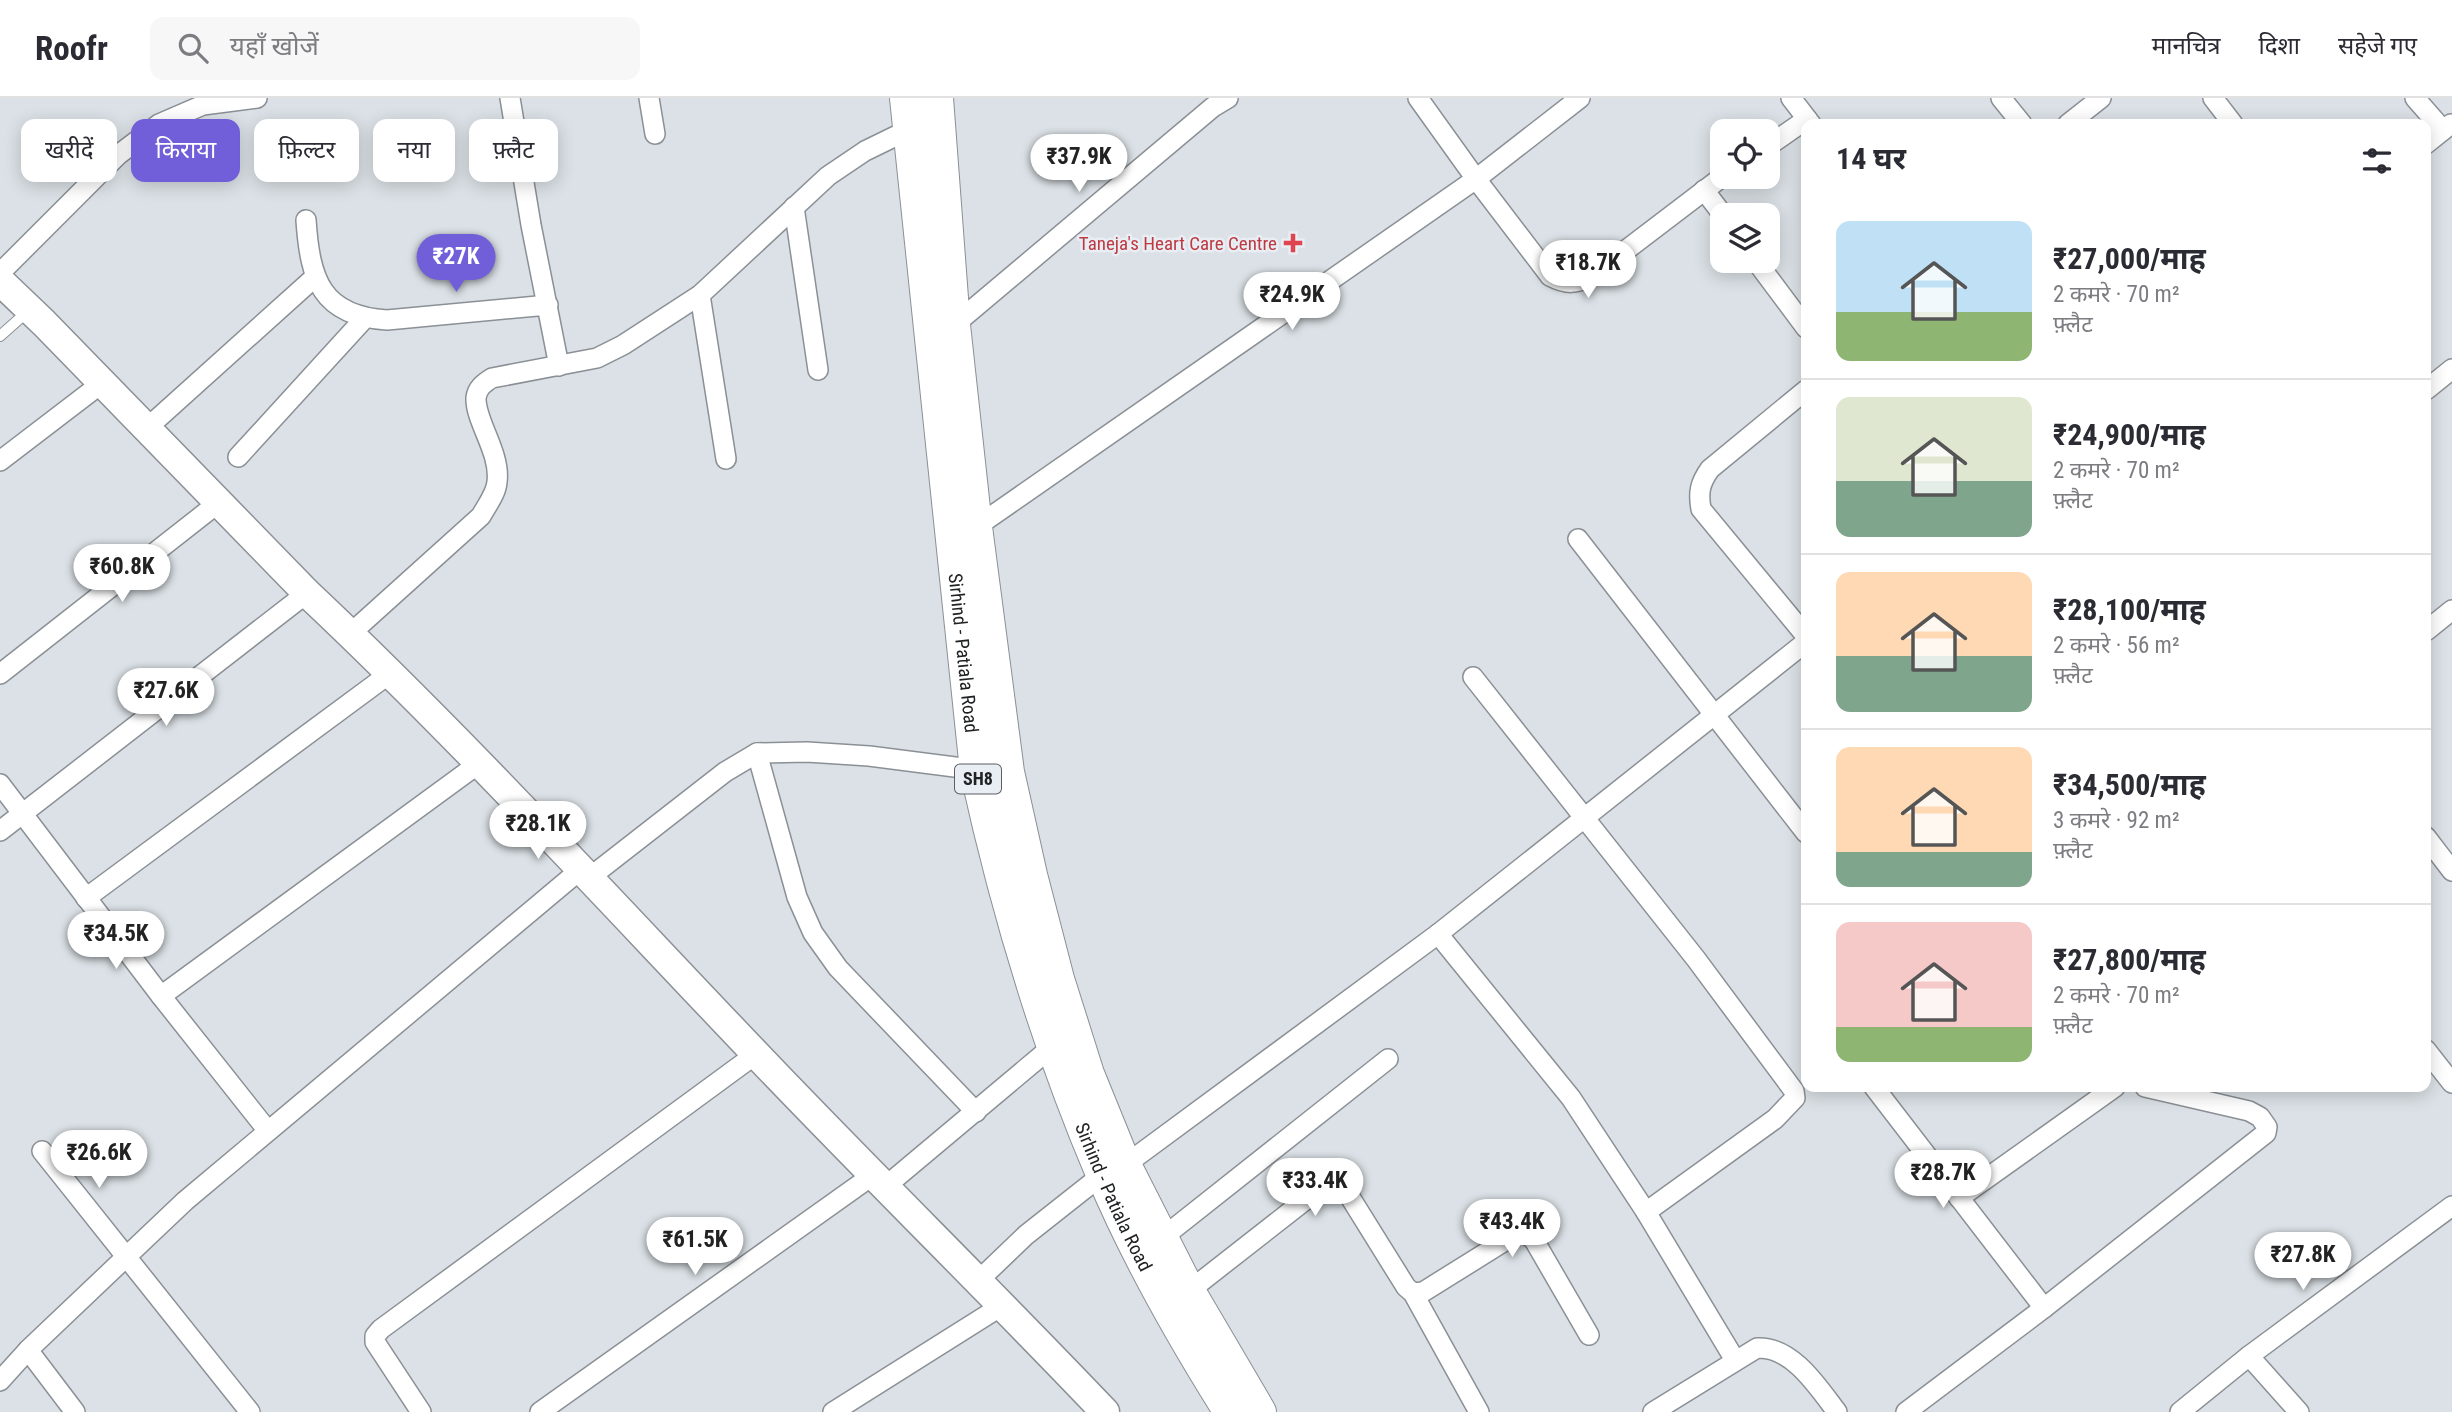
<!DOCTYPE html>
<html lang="hi">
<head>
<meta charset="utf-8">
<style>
  body { margin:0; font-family:"Roboto Condensed","Noto Sans Devanagari",sans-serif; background:#f7f7f7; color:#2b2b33; height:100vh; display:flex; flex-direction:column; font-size:26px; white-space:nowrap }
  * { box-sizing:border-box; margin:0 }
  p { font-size:23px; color:#7c7c81 }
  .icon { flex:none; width:38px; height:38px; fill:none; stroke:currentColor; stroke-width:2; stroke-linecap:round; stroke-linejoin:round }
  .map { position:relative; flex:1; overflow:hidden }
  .sheet { position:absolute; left:1801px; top:21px; width:630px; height:973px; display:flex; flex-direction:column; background:#fff; border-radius:14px; box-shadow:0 4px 18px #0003 }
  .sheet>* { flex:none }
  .guide { position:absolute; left:21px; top:21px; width:665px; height:63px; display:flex; gap:14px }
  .fabs { position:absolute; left:1710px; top:21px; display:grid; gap:14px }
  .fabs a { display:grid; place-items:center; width:70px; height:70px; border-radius:14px; background:#fff; box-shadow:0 4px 18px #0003; font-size:35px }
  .price { position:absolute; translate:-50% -60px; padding:0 16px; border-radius:24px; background:#fff; color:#222; font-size:23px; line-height:46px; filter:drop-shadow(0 2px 4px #0008) }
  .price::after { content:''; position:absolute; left:50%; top:42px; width:21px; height:16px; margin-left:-10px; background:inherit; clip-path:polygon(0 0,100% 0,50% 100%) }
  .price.on { background:#715ed9; color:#fff }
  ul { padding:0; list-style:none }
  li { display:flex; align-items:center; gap:21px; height:175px; padding:0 35px }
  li+li { border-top:2px solid #e1e1e2 }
  li span { display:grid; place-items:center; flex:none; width:196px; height:140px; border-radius:14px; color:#555 }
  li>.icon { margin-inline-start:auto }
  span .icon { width:84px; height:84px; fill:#fffc; stroke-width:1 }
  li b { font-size:30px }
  h2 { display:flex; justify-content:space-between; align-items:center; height:84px; padding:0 35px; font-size:30px }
  .tag { padding:0 24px; border-radius:14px; background:#fff; box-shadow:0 4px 18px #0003; font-size:24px; line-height:63px }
  .tag.on { background:#715ed9; color:#fff }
  header { display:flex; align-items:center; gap:42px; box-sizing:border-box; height:98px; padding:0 35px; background:#fff; border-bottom:2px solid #e1e1e2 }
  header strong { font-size:33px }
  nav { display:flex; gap:38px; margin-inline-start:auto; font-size:24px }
  .search { width:490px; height:63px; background:#f7f7f7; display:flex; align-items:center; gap:18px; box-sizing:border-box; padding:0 24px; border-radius:14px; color:#7c7c81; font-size:26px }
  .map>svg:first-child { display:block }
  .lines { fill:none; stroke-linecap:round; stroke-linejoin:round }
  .lane-casing { stroke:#8a9095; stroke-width:12 }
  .street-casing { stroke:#8a9095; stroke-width:22 }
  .secondary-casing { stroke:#8a9095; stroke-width:31 }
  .primary-casing { stroke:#8a9095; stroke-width:34 }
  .lane { stroke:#fff; stroke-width:10 }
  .street { stroke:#fff; stroke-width:19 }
  .secondary { stroke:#fff; stroke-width:28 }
  .primary { stroke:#fff; stroke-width:32 }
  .health-dot { fill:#e0444e; stroke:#e8eef3; stroke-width:2.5 }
  .labels { text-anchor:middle; stroke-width:5; stroke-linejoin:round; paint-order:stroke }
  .shield { fill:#e8eef3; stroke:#5c5f62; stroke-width:2 }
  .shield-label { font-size:18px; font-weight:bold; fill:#202224 }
  .health-label { font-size:19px; fill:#be3a42; stroke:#e8eef3; text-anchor:end }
  .street-label { font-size:19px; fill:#202224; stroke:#e8eef3 }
</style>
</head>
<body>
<header>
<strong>Roofr</strong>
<div class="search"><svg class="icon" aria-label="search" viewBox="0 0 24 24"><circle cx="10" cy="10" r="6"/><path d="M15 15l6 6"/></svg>यहाँ खोजें</div>
<nav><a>मानचित्र</a><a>दिशा</a><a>सहेजे गए</a></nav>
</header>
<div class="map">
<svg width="2452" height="1314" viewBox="0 0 2452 1314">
  <rect width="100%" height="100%" fill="#dbe1e6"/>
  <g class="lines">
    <defs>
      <polyline id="lane" points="0,238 27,214"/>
      <g id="street">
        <polyline points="510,0 531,127 559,268"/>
        <polyline points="649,0 655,36"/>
        <path d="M1418,0L1476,81L1550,178C1567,187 1576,186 1592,178L1722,79"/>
        <polyline points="1791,0 1811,26"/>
        <polyline points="2001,0 2022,26"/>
        <polyline points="2213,0 2233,26"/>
        <polyline points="2415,0 2443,32"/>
        <polyline points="2068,26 2101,0"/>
        <polyline points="2426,46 2451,26"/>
        <polyline points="1768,48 1807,21"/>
        <polyline points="1704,92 1723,117"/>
        <polyline points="794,109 818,272"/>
        <path d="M306,122C310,181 321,218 387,222L548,207"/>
        <polyline points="1756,163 1806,230"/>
        <polyline points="0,175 118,57 159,26 203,7 257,0"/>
        <polyline points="700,197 726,361"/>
        <polyline points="954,227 1213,9 1228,0"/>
        <path d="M1806,292L1710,371C1700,385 1698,394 1701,411L1806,538"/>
        <polyline points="2426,292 2452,271"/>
        <polyline points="146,331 315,179"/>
        <polyline points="238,359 364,221"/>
        <polyline points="0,363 102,285"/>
        <polyline points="976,429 1476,81 1580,0"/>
        <polyline points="1578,441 1806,735"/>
        <polyline points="2426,533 2452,512"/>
        <path d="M350,536L481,418C487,407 496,396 497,384C501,355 475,323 476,300C477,290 484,285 492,280L597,260L623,247L700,197L828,78L865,53L908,32"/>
        <polyline points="0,576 218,405"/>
        <polyline points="1473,579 1696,861 1794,993 1795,1000 1775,1021 1646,1114"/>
        <polyline points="757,655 797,799 813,835 838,870 976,1014"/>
        <polyline points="0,686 161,898 268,1033"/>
        <polyline points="0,733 307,495"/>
        <polyline points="2426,739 2452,773"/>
        <polyline points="589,780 725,674 757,655 807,654 869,658 986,673"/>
        <polyline points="86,800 389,576"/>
        <polyline points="1438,836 1571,1000 1646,1114 1735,1262"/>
        <polyline points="161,898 478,666"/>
        <polyline points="2426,952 2452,985"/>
        <polyline points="1874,989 2044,1210"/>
        <polyline points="42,1053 250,1314"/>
        <polyline points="1125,1067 1438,836 1806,544"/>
        <polyline points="886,1088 1053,948"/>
        <polyline points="1959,1100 2115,989"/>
        <polyline points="1162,1140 1388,961"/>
        <polyline points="978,1183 1026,1137 1102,1077"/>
        <polyline points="1189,1193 1313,1096 1325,1088 1335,1085 1345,1091 1350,1099 1406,1189 1413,1195 1479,1314"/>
        <polyline points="1413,1195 1423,1194 1516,1136 1525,1135 1534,1142 1589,1237"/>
        <polyline points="28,1252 75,1314"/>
        <polyline points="2249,1258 2299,1314"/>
        <polyline points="0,1283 28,1252 185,1103 580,772"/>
        <polyline points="421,1314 375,1244 375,1238 381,1231 756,956"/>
        <polyline points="540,1314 873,1077"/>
        <polyline points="833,1314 1003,1207"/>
        <path d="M1653,1314L1757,1250C1792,1248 1818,1289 1837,1314"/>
        <polyline points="1906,1314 2044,1210 2266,1035 2267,1029 2260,1019 2249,1013 2145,989"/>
        <polyline points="2180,1314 2249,1258 2452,1108"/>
      </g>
      <path id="secondary" d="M0,183L44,225L307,495C463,642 608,801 756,956C871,1077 990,1193 1105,1314"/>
      <g id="primary">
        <path id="s1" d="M906,0L976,672C1006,809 1047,947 1102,1076C1137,1159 1182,1238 1230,1314"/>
        <polyline points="937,0 954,227 976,429 1008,674 1031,777 1058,881 1088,976 1125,1067 1189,1193 1260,1314"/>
      </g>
    </defs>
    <!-- lane casing -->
    <use href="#lane" class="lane-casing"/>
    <!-- street casing -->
    <use href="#street" class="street-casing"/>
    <!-- secondary casing -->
    <use href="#secondary" class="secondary-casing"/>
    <!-- primary casing -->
    <use href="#primary" class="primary-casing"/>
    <!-- lane -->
    <use href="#lane" class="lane"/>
    <!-- street -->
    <use href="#street" class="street"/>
    <!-- secondary -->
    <use href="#secondary" class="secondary"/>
    <!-- primary -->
    <use href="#primary" class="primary"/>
  </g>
  <!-- markers -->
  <path class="health-dot" d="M1289.5 134.5h7v7h7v7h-7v7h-7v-7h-7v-7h7z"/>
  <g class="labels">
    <!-- shield labels -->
    <rect class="shield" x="955" y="666.5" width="46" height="29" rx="5"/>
    <g class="shield-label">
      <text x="978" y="687">SH8</text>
    </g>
    <!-- health labels -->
    <g class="health-label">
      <text x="1277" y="152">Taneja's Heart Care Centre</text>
    </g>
    <!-- street labels -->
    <g class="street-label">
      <text dy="7" stroke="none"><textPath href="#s1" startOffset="558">Sirhind - Patiala Road</textPath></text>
      <text dy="7" stroke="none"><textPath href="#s1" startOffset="1125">Sirhind - Patiala Road</textPath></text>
    </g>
  </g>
</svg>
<div class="fabs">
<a><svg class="icon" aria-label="locate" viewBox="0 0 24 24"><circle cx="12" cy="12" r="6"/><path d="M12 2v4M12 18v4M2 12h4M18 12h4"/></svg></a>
<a><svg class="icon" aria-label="layers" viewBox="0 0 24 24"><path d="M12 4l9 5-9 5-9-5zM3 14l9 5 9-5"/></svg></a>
</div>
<b class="price" style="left:1079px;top:96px">₹37.9K</b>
<b class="price on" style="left:456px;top:196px">₹27K</b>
<b class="price" style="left:1588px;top:202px">₹18.7K</b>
<b class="price" style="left:1292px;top:234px">₹24.9K</b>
<b class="price" style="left:122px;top:506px">₹60.8K</b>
<b class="price" style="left:166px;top:630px">₹27.6K</b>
<b class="price" style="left:538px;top:763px">₹28.1K</b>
<b class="price" style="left:116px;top:873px">₹34.5K</b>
<b class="price" style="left:99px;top:1092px">₹26.6K</b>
<b class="price" style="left:1943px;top:1112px">₹28.7K</b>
<b class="price" style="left:1315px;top:1120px">₹33.4K</b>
<b class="price" style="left:1512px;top:1161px">₹43.4K</b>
<b class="price" style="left:695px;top:1179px">₹61.5K</b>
<b class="price" style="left:2303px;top:1194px">₹27.8K</b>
<div class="guide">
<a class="tag">खरीदें</a>
<a class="tag on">किराया</a>
<a class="tag">फ़िल्टर</a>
<a class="tag">नया</a>
<a class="tag">फ़्लैट</a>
</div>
<section class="sheet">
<h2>14 घर<svg class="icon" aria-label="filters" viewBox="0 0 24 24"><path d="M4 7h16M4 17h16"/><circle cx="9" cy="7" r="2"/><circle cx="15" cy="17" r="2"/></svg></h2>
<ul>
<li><span style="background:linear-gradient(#bfe0f5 65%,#8fb573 0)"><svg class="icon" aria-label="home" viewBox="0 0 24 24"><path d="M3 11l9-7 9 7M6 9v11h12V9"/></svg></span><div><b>₹27,000/माह</b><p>2 कमरे · 70 m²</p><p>फ़्लैट</p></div></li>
<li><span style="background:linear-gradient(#dfe7d0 60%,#7fa58c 0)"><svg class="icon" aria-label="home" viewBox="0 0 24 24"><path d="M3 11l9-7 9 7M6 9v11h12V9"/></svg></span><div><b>₹24,900/माह</b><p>2 कमरे · 70 m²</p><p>फ़्लैट</p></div></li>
<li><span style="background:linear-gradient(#ffd9b3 60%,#7fa58c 0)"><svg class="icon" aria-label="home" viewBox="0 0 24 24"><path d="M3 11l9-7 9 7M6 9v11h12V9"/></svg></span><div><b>₹28,100/माह</b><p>2 कमरे · 56 m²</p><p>फ़्लैट</p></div></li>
<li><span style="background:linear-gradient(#ffd9b3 75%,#7fa58c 0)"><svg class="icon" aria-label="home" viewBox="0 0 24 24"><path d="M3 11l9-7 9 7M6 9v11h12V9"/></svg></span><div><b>₹34,500/माह</b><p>3 कमरे · 92 m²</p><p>फ़्लैट</p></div></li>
<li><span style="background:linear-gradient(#f6c9c9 75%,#8fb573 0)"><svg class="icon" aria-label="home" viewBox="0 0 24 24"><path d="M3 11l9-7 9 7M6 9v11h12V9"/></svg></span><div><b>₹27,800/माह</b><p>2 कमरे · 70 m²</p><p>फ़्लैट</p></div></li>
</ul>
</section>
</div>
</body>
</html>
